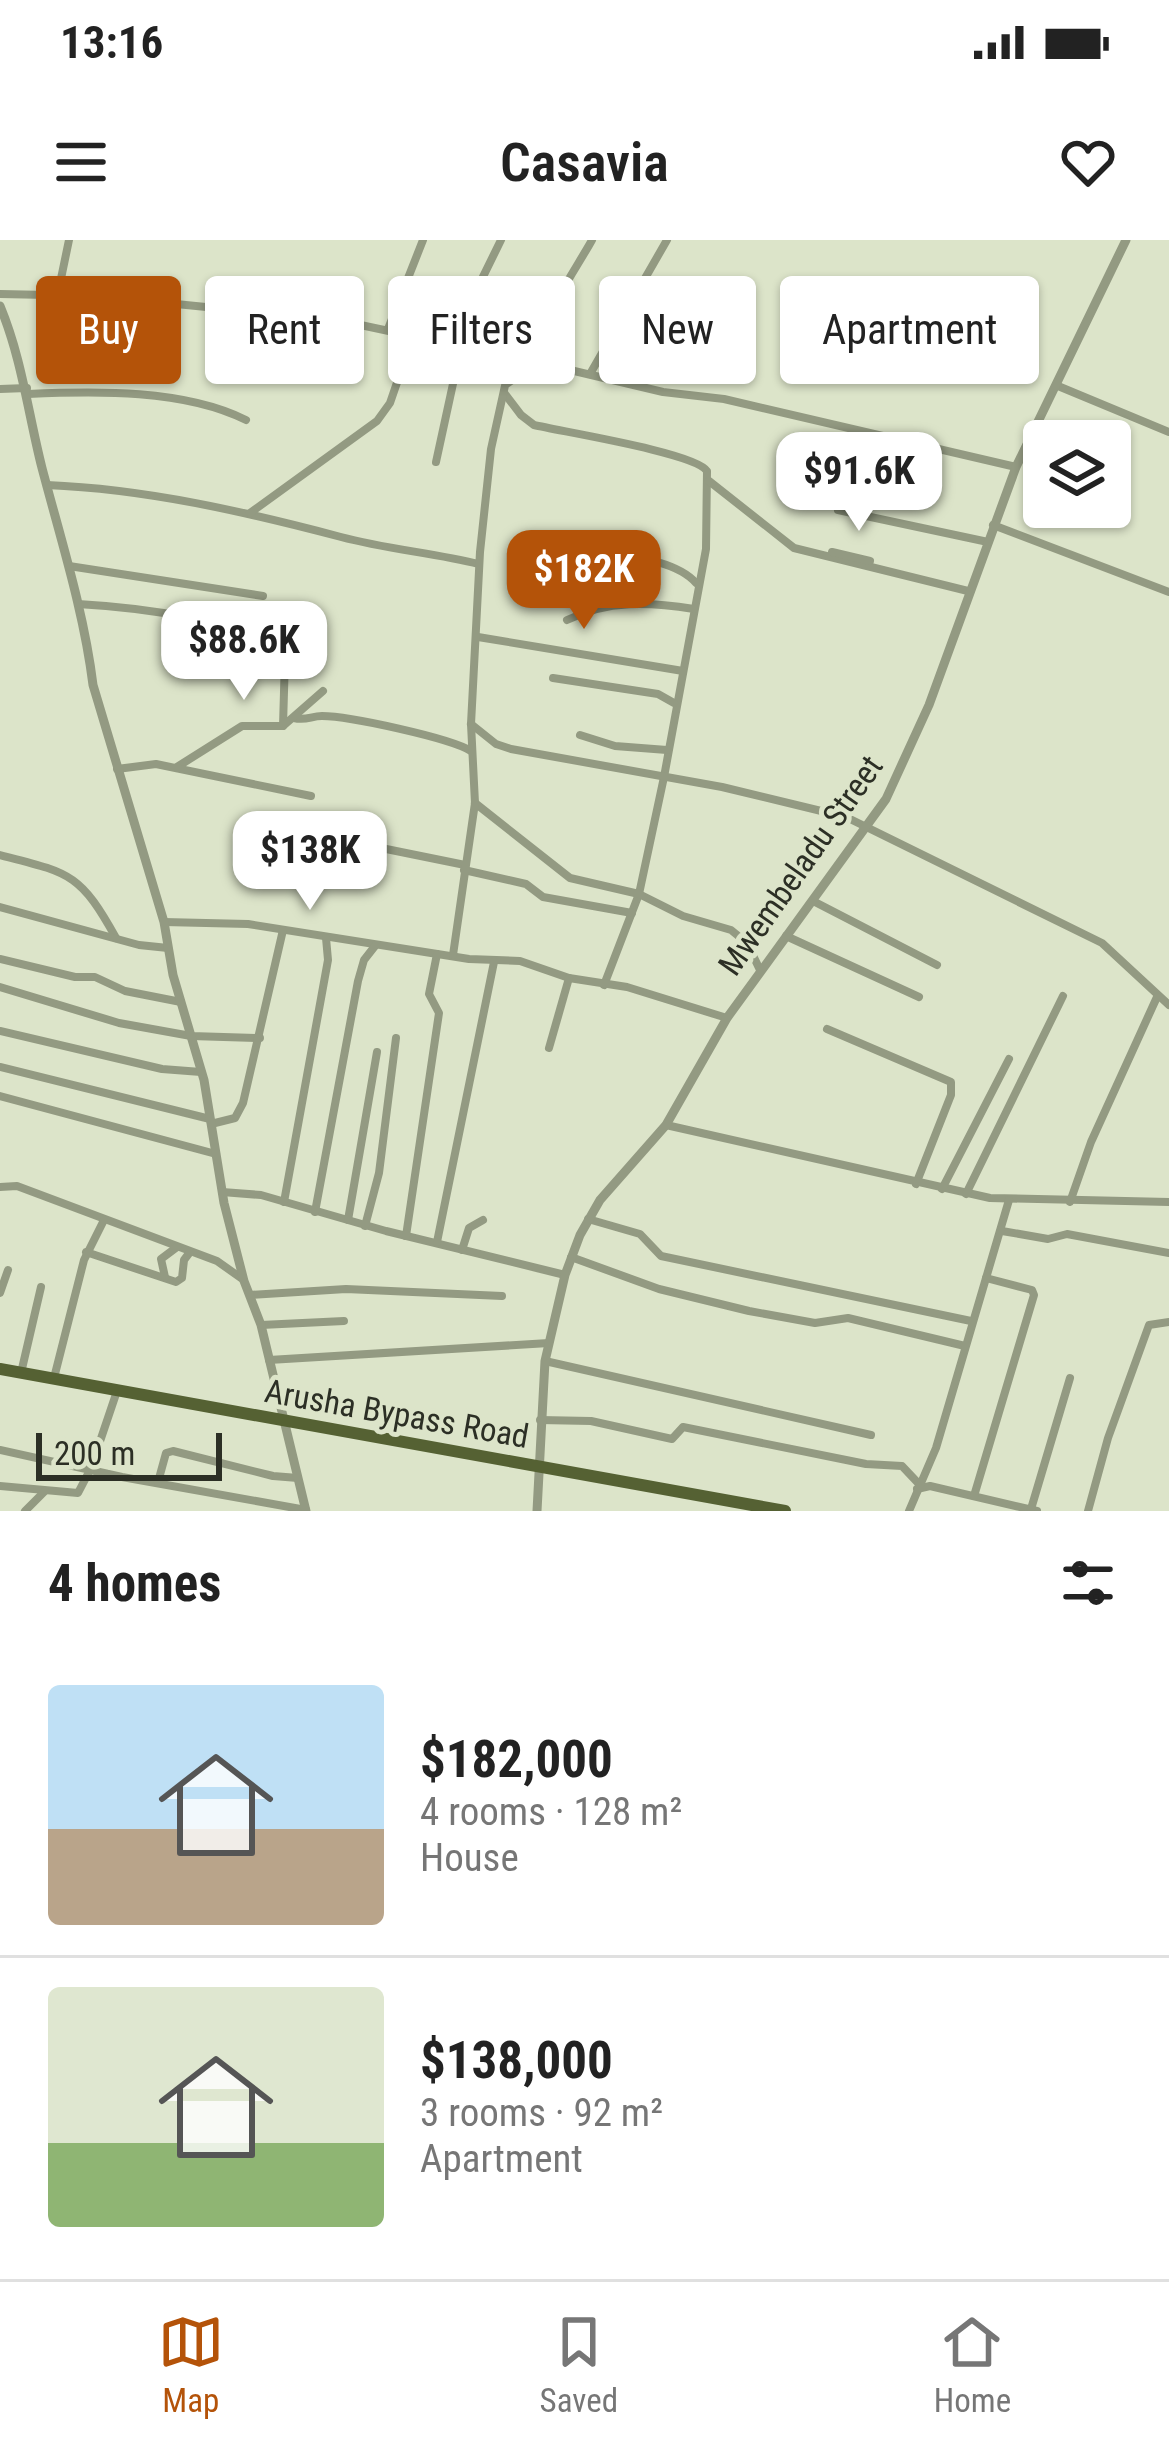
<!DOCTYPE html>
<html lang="en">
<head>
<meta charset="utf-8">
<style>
  body { margin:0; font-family:"Roboto Condensed",sans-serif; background:#f2f2f2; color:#222; height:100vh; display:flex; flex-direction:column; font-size:45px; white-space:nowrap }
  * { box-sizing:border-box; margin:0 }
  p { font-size:39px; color:#767676 }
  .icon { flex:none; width:66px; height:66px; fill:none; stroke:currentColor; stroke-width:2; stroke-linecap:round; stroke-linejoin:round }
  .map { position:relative; height:1271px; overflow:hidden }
  .panel { display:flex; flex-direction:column; background:#fff; flex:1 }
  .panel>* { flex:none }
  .top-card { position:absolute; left:36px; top:36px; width:1098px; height:108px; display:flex; gap:24px }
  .controls { position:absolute; left:1023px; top:180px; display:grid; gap:24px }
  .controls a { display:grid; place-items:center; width:108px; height:108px; border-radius:12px; background:#fff; box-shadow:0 3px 9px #0004; font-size:60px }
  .scale { position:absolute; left:36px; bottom:30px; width:186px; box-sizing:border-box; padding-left:12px; border:6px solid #2c2f25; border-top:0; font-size:33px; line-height:42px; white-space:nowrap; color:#2c2f25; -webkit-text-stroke:9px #dce4c9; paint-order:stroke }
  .price { position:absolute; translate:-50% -102px; padding:0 27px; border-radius:24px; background:#fff; color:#222; font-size:39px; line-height:78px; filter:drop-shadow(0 3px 6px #0008) }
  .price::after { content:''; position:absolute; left:50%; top:72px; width:36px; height:27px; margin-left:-18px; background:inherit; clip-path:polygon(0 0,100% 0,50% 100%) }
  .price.active { background:#b45309; color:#fff }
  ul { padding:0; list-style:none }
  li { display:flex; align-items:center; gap:36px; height:300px; padding:0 48px }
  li+li { border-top:3px solid #e0e0e0 }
  li span { display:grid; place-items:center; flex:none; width:336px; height:240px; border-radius:12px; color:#555 }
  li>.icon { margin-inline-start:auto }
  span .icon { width:144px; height:144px; fill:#fffc; stroke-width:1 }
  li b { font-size:51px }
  h2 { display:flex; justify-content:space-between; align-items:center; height:144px; padding:0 48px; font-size:51px }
  .pill { padding:0 42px; border-radius:12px; background:#fff; box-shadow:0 3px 9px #0004; font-size:42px; line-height:108px }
  .pill.active { background:#b45309; color:#fff }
  .status { display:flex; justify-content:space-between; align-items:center; height:84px; padding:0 60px; background:#fff; direction:ltr }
  .status svg { height:33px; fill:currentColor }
  header { display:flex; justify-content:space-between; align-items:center; height:156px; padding:0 48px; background:#fff; font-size:54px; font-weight:600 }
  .tabs { display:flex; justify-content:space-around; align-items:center; height:168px; border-top:3px solid #e0e0e0; background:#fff; font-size:33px; color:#767676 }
  .tabs a { display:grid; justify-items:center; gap:6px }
  .tabs .active { color:#b45309 }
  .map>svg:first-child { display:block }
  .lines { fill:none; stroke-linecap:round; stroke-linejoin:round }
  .minor { stroke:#939a82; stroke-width:8 }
  .tertiary { stroke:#939a82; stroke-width:9 }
  .primary { stroke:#556133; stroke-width:12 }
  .labels { text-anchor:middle; stroke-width:10; stroke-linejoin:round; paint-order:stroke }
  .street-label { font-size:33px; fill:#2c2f25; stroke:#dce4c9 }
</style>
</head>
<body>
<div class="status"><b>13:16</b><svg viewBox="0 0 49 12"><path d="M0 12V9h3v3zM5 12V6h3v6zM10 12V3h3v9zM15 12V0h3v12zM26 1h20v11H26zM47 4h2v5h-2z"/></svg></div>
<header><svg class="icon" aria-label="menu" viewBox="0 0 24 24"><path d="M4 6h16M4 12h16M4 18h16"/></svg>Casavia<svg class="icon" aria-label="heart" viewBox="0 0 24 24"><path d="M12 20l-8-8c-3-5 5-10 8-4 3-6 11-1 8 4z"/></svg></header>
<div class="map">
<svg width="1169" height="1271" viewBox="0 0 1169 1271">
  <rect width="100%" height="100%" fill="#dce4c9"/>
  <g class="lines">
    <!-- minor -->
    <g class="minor">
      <polyline points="58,53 69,0"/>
      <polyline points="0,54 96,56 337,80 450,104 510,123 532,121 663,152 724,159 1016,227"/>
      <polyline points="388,89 423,0"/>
      <polyline points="450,104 501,0"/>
      <path d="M532,121C528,100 579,24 592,0"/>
      <polyline points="590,134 667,0"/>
      <polyline points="508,143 537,122"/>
      <polyline points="1058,146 1169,192"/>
      <polyline points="0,149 27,148"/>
      <path d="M28,154C96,151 184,149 246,180"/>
      <path d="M505,154L521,175L534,185C564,192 696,213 707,231L706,309L664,537L639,654L604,745"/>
      <polyline points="436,222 461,107"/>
      <polyline points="709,241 794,308 968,351"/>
      <path d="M47,245C147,249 246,272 341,297C386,309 434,313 479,324"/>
      <polyline points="838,270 988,302"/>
      <polyline points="250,273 377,181 390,163 413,96"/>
      <polyline points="993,285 1169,352"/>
      <path d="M598,311C628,316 676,320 696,343"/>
      <polyline points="832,312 870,321"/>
      <polyline points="69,326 263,356"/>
      <path d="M78,364C131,367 249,379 285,417L283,486"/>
      <path d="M567,380C608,360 649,362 694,369"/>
      <polyline points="478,397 683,431"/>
      <polyline points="553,438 658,454 674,463"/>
      <path d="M294,478C306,481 311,476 322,476C349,476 450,498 471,511"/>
      <polyline points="471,484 496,504 511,509 722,547 846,577 1102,703 1169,765"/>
      <polyline points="580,495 615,506 667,510"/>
      <polyline points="177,527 242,486 283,486 323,451"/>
      <polyline points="117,529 156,524 311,556"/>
      <polyline points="475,563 570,638 639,654 683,676 731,690 747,703 760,730"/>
      <polyline points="332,598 465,625"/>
      <path d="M0,615C70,633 80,633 116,698"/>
      <polyline points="464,630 526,644 543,657 632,673"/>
      <polyline points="813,661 937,725"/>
      <polyline points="0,667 139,705 168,708"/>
      <polyline points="164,682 248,684 469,719 520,721 569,738 627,747 727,778"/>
      <polyline points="786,696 919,757"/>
      <polyline points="453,715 475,563 471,484 480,312 491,209 510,123"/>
      <polyline points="0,719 75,737 95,737 125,751 181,762"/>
      <polyline points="0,747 119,783 191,796 260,798"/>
      <polyline points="827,789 951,842 951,855 916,944"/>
      <polyline points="0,791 162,829 201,832"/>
      <polyline points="549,808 569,738"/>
      <polyline points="0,827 210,879"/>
      <polyline points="0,856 216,914"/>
      <polyline points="211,884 235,878 243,863 283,690"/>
      <polyline points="666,885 990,958 1169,962"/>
      <polyline points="0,947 17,946 217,1021 241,1038"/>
      <polyline points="942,949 1009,819"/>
      <polyline points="222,952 261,955 386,991 565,1035"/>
      <polyline points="966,954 1063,756"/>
      <polyline points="284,962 328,720 326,698"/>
      <polyline points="1070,962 1091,902 1157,757"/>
      <polyline points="315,972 358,741 364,720 375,706"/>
      <polyline points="588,979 640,994 661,1016 971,1081"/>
      <polyline points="348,980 377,812"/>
      <polyline points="365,986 379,933 396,798"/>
      <polyline points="1002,991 1048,999 1067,994 1169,1013"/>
      <polyline points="406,996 439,773 429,754 437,714"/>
      <polyline points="437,1002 494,722"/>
      <polyline points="462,1010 469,988 483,980"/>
      <polyline points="86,1012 176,1042 182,1038 184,1020 190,1012"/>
      <polyline points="571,1017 659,1049 749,1071 815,1083 848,1078 965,1106"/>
      <polyline points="165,1037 161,1019 177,1007"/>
      <polyline points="0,1053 8,1030"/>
      <polyline points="250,1055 346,1049 502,1056"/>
      <polyline points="261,1085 344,1081"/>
      <polyline points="269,1120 549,1103"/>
      <polyline points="545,1121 871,1195"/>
      <polyline points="21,1133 41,1047"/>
      <polyline points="54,1138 84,1020 104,980"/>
      <polyline points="540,1180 591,1181 672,1199 683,1187 866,1224 902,1226 919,1244"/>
      <polyline points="0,1210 122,1237 306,1270"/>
      <polyline points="158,1242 166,1213 173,1211 273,1236 298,1238"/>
      <polyline points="0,1246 78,1253 91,1228 117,1151"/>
      <polyline points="917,1249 930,1246 1037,1271"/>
      <polyline points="974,1256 1034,1055 1032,1050 986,1038"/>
      <polyline points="1031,1269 1070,1138"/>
      <polyline points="25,1271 45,1251"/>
      <polyline points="909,1271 936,1208 1009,960"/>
      <polyline points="1088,1271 1108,1198 1149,1085 1169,1082"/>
    </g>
    <!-- tertiary -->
    <g class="tertiary">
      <path d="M0,66C22,119 28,173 42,228C61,300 84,372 93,445L164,682L173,735L204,840L224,963L244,1041L261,1085L306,1271"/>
      <polyline points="537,1271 545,1121 565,1035 580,995 600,960 666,885 727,778 886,559 929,465 1016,227 1126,0"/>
    </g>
    <!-- primary -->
    <polyline class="primary" points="0,1129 785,1271"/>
  </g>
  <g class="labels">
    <!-- street labels -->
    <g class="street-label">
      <text transform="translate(800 625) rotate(-55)" y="12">Mwembeladu Street</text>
      <text transform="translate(397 1173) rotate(10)" y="12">Arusha Bypass Road</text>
    </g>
  </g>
</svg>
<div class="controls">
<a><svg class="icon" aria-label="layers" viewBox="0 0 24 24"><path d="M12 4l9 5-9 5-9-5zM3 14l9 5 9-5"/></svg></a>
</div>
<div class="scale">200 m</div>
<b class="price" style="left:859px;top:294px">$91.6K</b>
<b class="price active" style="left:584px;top:392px">$182K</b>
<b class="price" style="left:244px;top:463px">$88.6K</b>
<b class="price" style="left:310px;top:673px">$138K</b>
<div class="top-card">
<a class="pill active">Buy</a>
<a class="pill">Rent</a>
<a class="pill">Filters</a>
<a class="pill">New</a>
<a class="pill">Apartment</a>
</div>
</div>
<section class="panel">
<h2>4 homes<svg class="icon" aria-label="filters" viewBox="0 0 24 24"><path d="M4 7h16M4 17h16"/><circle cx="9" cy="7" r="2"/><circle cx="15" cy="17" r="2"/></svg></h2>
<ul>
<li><span style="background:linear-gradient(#bfe0f5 60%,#b9a48a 0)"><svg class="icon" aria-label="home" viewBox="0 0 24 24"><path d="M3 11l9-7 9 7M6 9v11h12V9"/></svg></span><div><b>$182,000</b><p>4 rooms · 128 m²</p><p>House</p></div></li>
<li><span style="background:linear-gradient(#dfe7d0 65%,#8fb573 0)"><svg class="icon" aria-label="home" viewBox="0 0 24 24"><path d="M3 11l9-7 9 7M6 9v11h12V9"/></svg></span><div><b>$138,000</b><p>3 rooms · 92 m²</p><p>Apartment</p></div></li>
</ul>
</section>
<nav class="tabs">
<a class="active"><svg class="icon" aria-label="map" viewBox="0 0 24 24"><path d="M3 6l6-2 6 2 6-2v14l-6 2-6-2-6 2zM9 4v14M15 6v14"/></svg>Map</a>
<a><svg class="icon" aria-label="saved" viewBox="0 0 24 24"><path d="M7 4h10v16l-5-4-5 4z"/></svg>Saved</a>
<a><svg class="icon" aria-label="home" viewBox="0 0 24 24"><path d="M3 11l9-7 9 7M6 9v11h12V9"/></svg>Home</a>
</nav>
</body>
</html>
